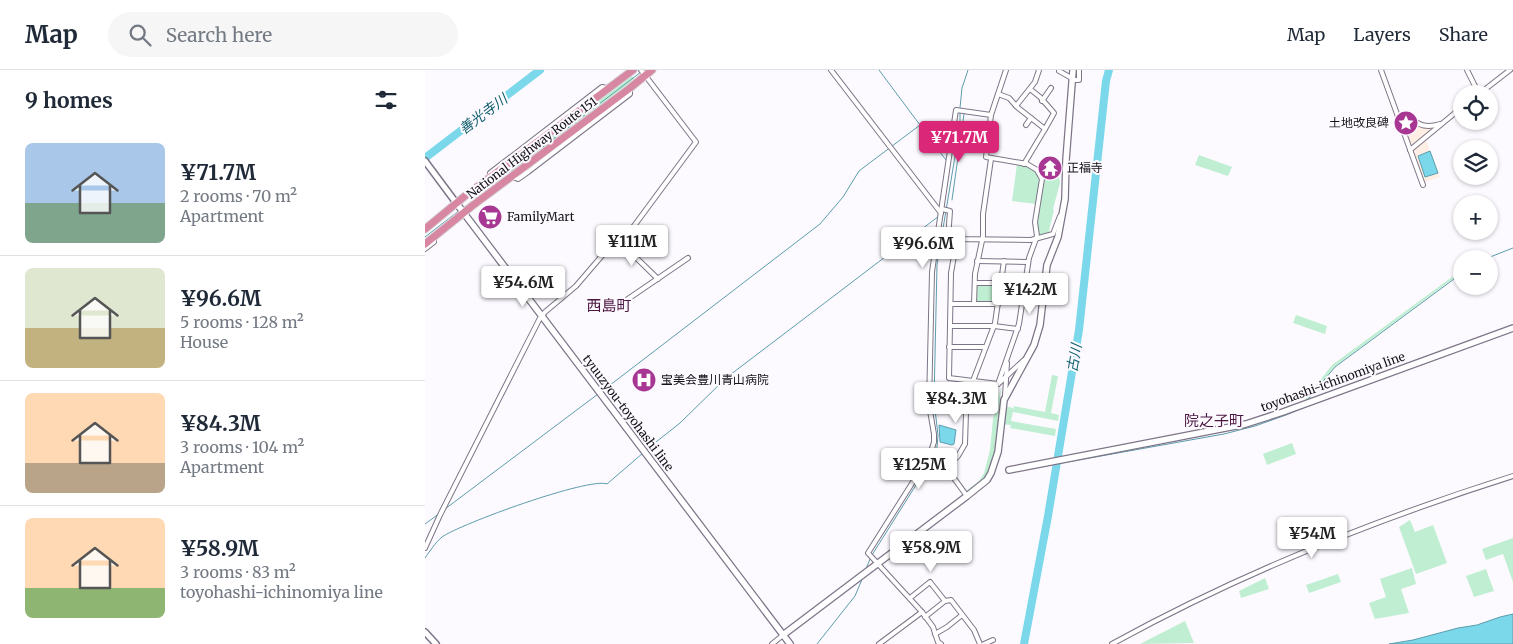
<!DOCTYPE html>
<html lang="en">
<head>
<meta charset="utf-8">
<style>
  body { margin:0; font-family:Merriweather,"Noto Sans JP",serif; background:#f6f6f7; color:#1f2937; height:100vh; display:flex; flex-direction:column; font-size:19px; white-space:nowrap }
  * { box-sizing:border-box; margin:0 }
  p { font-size:16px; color:#747a83 }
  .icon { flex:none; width:28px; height:28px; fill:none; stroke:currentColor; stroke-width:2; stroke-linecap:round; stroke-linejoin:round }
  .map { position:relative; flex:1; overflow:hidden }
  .drawer { display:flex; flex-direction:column; background:#fff; width:425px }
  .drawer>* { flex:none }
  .tools { position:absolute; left:1028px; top:15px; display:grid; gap:10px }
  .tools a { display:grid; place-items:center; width:45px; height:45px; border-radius:50%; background:#fff; box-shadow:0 1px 4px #0004; font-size:25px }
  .price { position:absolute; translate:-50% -42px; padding:0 11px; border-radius:5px; background:#fff; color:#222; font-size:16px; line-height:32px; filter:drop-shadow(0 1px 2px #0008) }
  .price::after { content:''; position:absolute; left:50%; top:30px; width:15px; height:11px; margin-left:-8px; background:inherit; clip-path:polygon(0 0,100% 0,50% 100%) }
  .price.on { background:#db2777; color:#fff }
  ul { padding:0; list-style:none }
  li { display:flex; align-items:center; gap:15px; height:125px; padding:0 25px }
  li+li { border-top:1px solid #e0e1e3 }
  li span { display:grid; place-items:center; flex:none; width:140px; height:100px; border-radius:8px; color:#555 }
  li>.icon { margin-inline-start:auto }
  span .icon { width:60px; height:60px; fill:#fffc; stroke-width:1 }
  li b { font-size:21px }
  h2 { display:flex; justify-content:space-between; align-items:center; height:60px; padding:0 25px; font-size:21px }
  header { display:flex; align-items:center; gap:30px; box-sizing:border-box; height:70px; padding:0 25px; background:#fff; border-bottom:1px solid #e0e1e3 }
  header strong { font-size:24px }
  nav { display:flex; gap:28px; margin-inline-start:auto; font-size:18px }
  .search { width:350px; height:45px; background:#f6f6f7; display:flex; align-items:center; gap:12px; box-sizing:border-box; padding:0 18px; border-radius:28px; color:#747a83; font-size:19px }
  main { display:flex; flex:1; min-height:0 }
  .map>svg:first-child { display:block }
  .industrial { fill:#ffeee3 }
  .green { fill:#c0eed2 }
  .water { fill:#7bd8eb; stroke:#5c9dac }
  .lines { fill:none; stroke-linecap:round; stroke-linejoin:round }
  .stream { stroke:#5c9dac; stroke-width:1 }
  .river { stroke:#7bd8eb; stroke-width:8 }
  .minor-casing { stroke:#7d7587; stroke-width:6 }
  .tertiary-casing { stroke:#7d7587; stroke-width:8 }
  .secondary-casing { stroke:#7d7587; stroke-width:8 }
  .trunk-casing { stroke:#d5d4d6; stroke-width:9 }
  .minor { stroke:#fff; stroke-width:4 }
  .tertiary { stroke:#fff; stroke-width:5 }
  .secondary { stroke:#fff; stroke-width:5.5 }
  .trunk { stroke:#d887a2; stroke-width:7 }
  .labels { text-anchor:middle; stroke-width:4; stroke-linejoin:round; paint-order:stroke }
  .poi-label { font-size:12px; fill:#151219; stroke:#fcfaff; text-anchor:start }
  .street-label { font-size:12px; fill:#151219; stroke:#fcfaff }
  .water-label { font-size:14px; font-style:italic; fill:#105f6c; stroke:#fcfaff }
  .quarter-label { font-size:15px; fill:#4c1642; stroke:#fcfaff }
</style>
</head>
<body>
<header>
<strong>Map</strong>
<div class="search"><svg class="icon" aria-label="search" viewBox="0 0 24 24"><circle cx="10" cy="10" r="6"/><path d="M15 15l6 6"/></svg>Search here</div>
<nav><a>Map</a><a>Layers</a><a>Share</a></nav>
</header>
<main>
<section class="drawer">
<h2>9 homes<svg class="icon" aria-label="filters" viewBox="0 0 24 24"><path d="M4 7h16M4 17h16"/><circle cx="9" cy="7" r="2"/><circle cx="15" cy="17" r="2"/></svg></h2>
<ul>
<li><span style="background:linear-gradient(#a9c7e8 60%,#7fa58c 0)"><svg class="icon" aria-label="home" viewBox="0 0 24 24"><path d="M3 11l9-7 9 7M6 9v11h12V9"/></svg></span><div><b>¥71.7M</b><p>2 rooms · 70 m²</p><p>Apartment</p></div></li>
<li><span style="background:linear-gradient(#dfe7d0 60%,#c2b280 0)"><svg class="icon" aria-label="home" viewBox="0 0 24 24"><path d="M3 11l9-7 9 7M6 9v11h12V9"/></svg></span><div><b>¥96.6M</b><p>5 rooms · 128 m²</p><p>House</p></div></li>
<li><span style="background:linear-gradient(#ffd9b3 70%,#b9a48a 0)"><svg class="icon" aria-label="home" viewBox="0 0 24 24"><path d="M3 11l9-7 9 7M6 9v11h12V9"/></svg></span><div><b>¥84.3M</b><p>3 rooms · 104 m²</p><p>Apartment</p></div></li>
<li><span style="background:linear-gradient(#ffd9b3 70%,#8fb573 0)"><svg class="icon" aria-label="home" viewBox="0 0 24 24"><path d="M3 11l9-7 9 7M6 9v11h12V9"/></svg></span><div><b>¥58.9M</b><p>3 rooms · 83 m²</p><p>toyohashi-ichinomiya line</p></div></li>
</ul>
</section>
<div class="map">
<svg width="1088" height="574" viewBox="0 0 1088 574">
  <rect width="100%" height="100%" fill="#fcfaff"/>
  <!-- industrial -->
  <g class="industrial">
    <polygon points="976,48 992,57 1008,58 988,74 986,73"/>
    <polygon points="1001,70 1015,107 1000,112 989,82 990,79"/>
  </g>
  <!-- green -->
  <g class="green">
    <polygon points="207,6 211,11 90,102 65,116 46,132 43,128 163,36"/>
    <polygon points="774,85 807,97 803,106 770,95"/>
    <path d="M592,94C620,98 615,112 611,134L587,131Z"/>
    <polygon points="634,107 635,113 628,139 629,140 624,161 626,162 626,164 615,167 611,154 618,108"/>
    <polygon points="1027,207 1029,208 909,297 884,329 878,332 907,295"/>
    <polygon points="554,214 571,214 573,217 571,230 569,232 553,232 551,230 551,217"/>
    <polygon points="871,245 902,256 900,264 868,253"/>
    <polygon points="627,305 633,306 626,343 634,345 633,351 588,342 586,351 631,359 630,366 585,358 586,354 585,355 577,354 579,336 588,338 588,341 589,336 620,342"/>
    <polygon points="576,317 572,370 564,404 542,422 541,421 554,411 559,403 565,380 568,349"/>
    <polygon points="867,373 871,384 842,395 838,384"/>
    <polygon points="985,450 990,462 1008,455 1022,493 991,504 974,457"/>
    <polygon points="1088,468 1088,512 1078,484 1061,490 1057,479"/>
    <polygon points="987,498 991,514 976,519 984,543 950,549 944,533 961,527 955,509"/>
    <polygon points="1061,499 1069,521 1049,527 1041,506"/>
    <polygon points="913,504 916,512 884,523 881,515"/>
    <polygon points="840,508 844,519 816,528 814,521"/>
    <polygon points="760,551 769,573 715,574"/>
  </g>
  <!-- water -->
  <g class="water">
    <polygon points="1005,81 1013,103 1000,107 993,86"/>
    <polygon points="514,355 531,360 529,374 527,375 515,372"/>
    <polygon points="1088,544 1088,574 964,574 988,570 1033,558 1052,555 1075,547"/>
  </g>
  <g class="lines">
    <!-- stream -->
    <g class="stream">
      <polyline points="535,38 537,18 543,0"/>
      <polyline points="495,56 521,90"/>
      <polyline points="527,130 539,44"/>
      <polyline points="38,138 216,2"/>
      <polyline points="0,167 35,140"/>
      <polyline points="1060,189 1088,178"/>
      <polyline points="1031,199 1036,197"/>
      <polyline points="176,322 395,154 418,127 434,101 495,55 454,0"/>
      <polyline points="884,331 884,328 910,297 1029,209"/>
      <polyline points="221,380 255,353 301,308 514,146"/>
      <polyline points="631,394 799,364 830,356 861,345 885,335"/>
      <polyline points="20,439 173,324"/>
      <polyline points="0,454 15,443"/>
      <polyline points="447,485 508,388 512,377 513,365 509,331 512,195 535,56 535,42"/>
      <path d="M0,488C4,482 11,472 17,467C35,454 164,407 182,414L218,383"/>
      <polyline points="441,499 445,489"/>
      <polyline points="392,574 430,526 438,507"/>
    </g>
    <!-- river -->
    <g class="river">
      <polyline points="0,88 115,0"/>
      <polyline points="599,574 623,446 654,260 681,11 684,0"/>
    </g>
    <defs>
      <g id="minor">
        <polyline points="406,0 516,143"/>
        <polyline points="956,0 998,115"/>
        <polyline points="1042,0 1054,24"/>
        <polyline points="634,1 650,10 654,10 654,0"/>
        <polyline points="605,19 615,27 629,43 620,59"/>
        <polyline points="573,24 584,28 592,37 620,59 599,94"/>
        <polyline points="1054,24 1085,0"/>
        <polyline points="617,31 626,18"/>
        <polyline points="591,36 610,12 614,0"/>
        <path d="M973,45C991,47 992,61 1015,54"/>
        <polyline points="601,55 606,48"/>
        <polyline points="985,80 1036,38"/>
        <polyline points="65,107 65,103 177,17 182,18"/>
        <polyline points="88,107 93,109 103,102 205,24 205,18"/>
        <polyline points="517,139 525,141 523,169 606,170 628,164 635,146"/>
        <polyline points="532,169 526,203 524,308 573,314 599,290"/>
        <polyline points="194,171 233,209"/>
        <polyline points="0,179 9,172 9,167"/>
        <polyline points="552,191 603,192"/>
        <polyline points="550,213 576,213"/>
        <polyline points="200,231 263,188"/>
        <polyline points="526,234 573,234"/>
        <polyline points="549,234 550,204 558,166 558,144 566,89"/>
        <polyline points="525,256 569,256 593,259"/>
        <polyline points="524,277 560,277"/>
        <polyline points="548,311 570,253 579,191"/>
        <polyline points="573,314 594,254 604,188 612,166 610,152 617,109 612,100 602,94 561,87 566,45 581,0"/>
        <polyline points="580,326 582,293"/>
        <path d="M505,383C519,392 532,413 542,426"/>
        <polyline points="521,398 533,386 540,374 542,311"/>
        <polyline points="0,478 15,445 115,248 120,242 151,216 181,181 209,156 271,72 216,0"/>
        <polyline points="485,528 505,512 520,531"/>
        <polyline points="500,547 520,531 526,530 549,560 555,574"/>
        <polyline points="510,564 522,557 537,545"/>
        <polyline points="347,574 358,565"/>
        <polyline points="454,574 497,542"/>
        <polyline points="516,574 513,572 508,557 497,542 443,483 505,385 509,372 509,364 504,335 507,202 531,40 566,45"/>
        <polyline points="559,574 568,570"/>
        <path d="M687,574C814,504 949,450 1088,406"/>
      </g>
      <g id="tertiary">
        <polyline points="0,91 32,134"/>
        <polyline points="0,562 11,574"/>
      </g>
      <g id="secondary">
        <polyline points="32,134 365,574"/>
        <polyline points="584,400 821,354 858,342 1088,258"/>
        <polyline points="358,565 542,426 562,410 566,403 573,382 579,330 609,275 615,255 622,195 633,167 640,129 641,90 648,0"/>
      </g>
      <g id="trunk">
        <polyline points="0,159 40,126 208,0"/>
        <polyline points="0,174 47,136 205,18 227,0"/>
      </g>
    </defs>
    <!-- minor casing -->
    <use href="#minor" class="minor-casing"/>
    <!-- tertiary casing -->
    <use href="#tertiary" class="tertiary-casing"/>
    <!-- secondary casing -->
    <use href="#secondary" class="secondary-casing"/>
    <!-- trunk casing -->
    <use href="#trunk" class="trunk-casing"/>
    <!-- minor -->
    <use href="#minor" class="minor"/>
    <!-- tertiary -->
    <use href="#tertiary" class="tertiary"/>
    <!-- secondary -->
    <use href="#secondary" class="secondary"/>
    <!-- trunk -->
    <use href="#trunk" class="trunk"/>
  </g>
  <!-- icons -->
  <defs>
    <symbol id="sight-disc" viewBox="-11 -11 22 22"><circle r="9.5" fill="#a73793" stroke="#fcfaff"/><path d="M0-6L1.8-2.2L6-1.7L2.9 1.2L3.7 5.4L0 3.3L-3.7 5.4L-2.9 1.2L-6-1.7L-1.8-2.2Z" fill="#fff"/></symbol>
    <symbol id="temple-disc" viewBox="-11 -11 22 22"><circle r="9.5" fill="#a73793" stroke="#fcfaff"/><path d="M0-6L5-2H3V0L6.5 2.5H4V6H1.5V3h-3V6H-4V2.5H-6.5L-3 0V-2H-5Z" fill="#fff"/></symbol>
    <symbol id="supermarket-disc" viewBox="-11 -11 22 22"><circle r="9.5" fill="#a73793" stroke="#fcfaff"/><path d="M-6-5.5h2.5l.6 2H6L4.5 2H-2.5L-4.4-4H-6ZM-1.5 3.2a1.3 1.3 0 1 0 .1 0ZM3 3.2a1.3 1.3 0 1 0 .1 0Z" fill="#fff"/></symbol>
    <symbol id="hospital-disc" viewBox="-11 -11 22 22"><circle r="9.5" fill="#a73793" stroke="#fcfaff"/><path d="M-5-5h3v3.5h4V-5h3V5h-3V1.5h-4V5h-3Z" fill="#fff"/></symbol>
  </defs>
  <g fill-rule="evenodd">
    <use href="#sight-disc" x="967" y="39" width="28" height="28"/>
    <use href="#temple-disc" x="611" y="84" width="28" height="28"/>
    <use href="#supermarket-disc" x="51" y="133" width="28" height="28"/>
    <use href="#hospital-disc" x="205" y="296" width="28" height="28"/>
  </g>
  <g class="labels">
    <!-- poi labels -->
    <g class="poi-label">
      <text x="964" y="57" text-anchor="end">土地改良碑</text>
      <text x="642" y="102">正福寺</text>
      <text x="82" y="151">FamilyMart</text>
      <text x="236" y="314">宝美会豊川青山病院</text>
    </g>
    <!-- street labels -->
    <g class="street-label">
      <text transform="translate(107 78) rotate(-37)" y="4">National Highway Route 151</text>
      <text transform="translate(908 312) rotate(-20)" y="4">toyohashi-ichinomiya line</text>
      <text transform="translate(203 343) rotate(53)" y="4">tyuuzyou-toyohashi line</text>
    </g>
    <!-- water labels -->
    <g class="water-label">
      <text transform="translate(58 44) rotate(-37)" y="5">善光寺川</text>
      <text transform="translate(649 288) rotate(-80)" y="5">古川</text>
    </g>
    <!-- quarter labels -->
    <g class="quarter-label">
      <text x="184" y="241">西島町</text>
      <text x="789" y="356">院之子町</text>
    </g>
  </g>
</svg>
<div class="tools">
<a><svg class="icon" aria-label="locate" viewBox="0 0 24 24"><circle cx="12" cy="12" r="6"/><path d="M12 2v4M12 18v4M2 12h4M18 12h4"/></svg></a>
<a><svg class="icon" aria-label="layers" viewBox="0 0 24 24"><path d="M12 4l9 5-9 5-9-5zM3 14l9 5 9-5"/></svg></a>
<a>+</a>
<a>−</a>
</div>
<b class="price on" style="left:534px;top:93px">¥71.7M</b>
<b class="price" style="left:207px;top:197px">¥111M</b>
<b class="price" style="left:498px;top:199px">¥96.6M</b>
<b class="price" style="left:98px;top:238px">¥54.6M</b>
<b class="price" style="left:605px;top:245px">¥142M</b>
<b class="price" style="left:531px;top:354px">¥84.3M</b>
<b class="price" style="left:494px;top:420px">¥125M</b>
<b class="price" style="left:887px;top:489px">¥54M</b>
<b class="price" style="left:506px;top:503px">¥58.9M</b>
</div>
</main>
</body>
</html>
